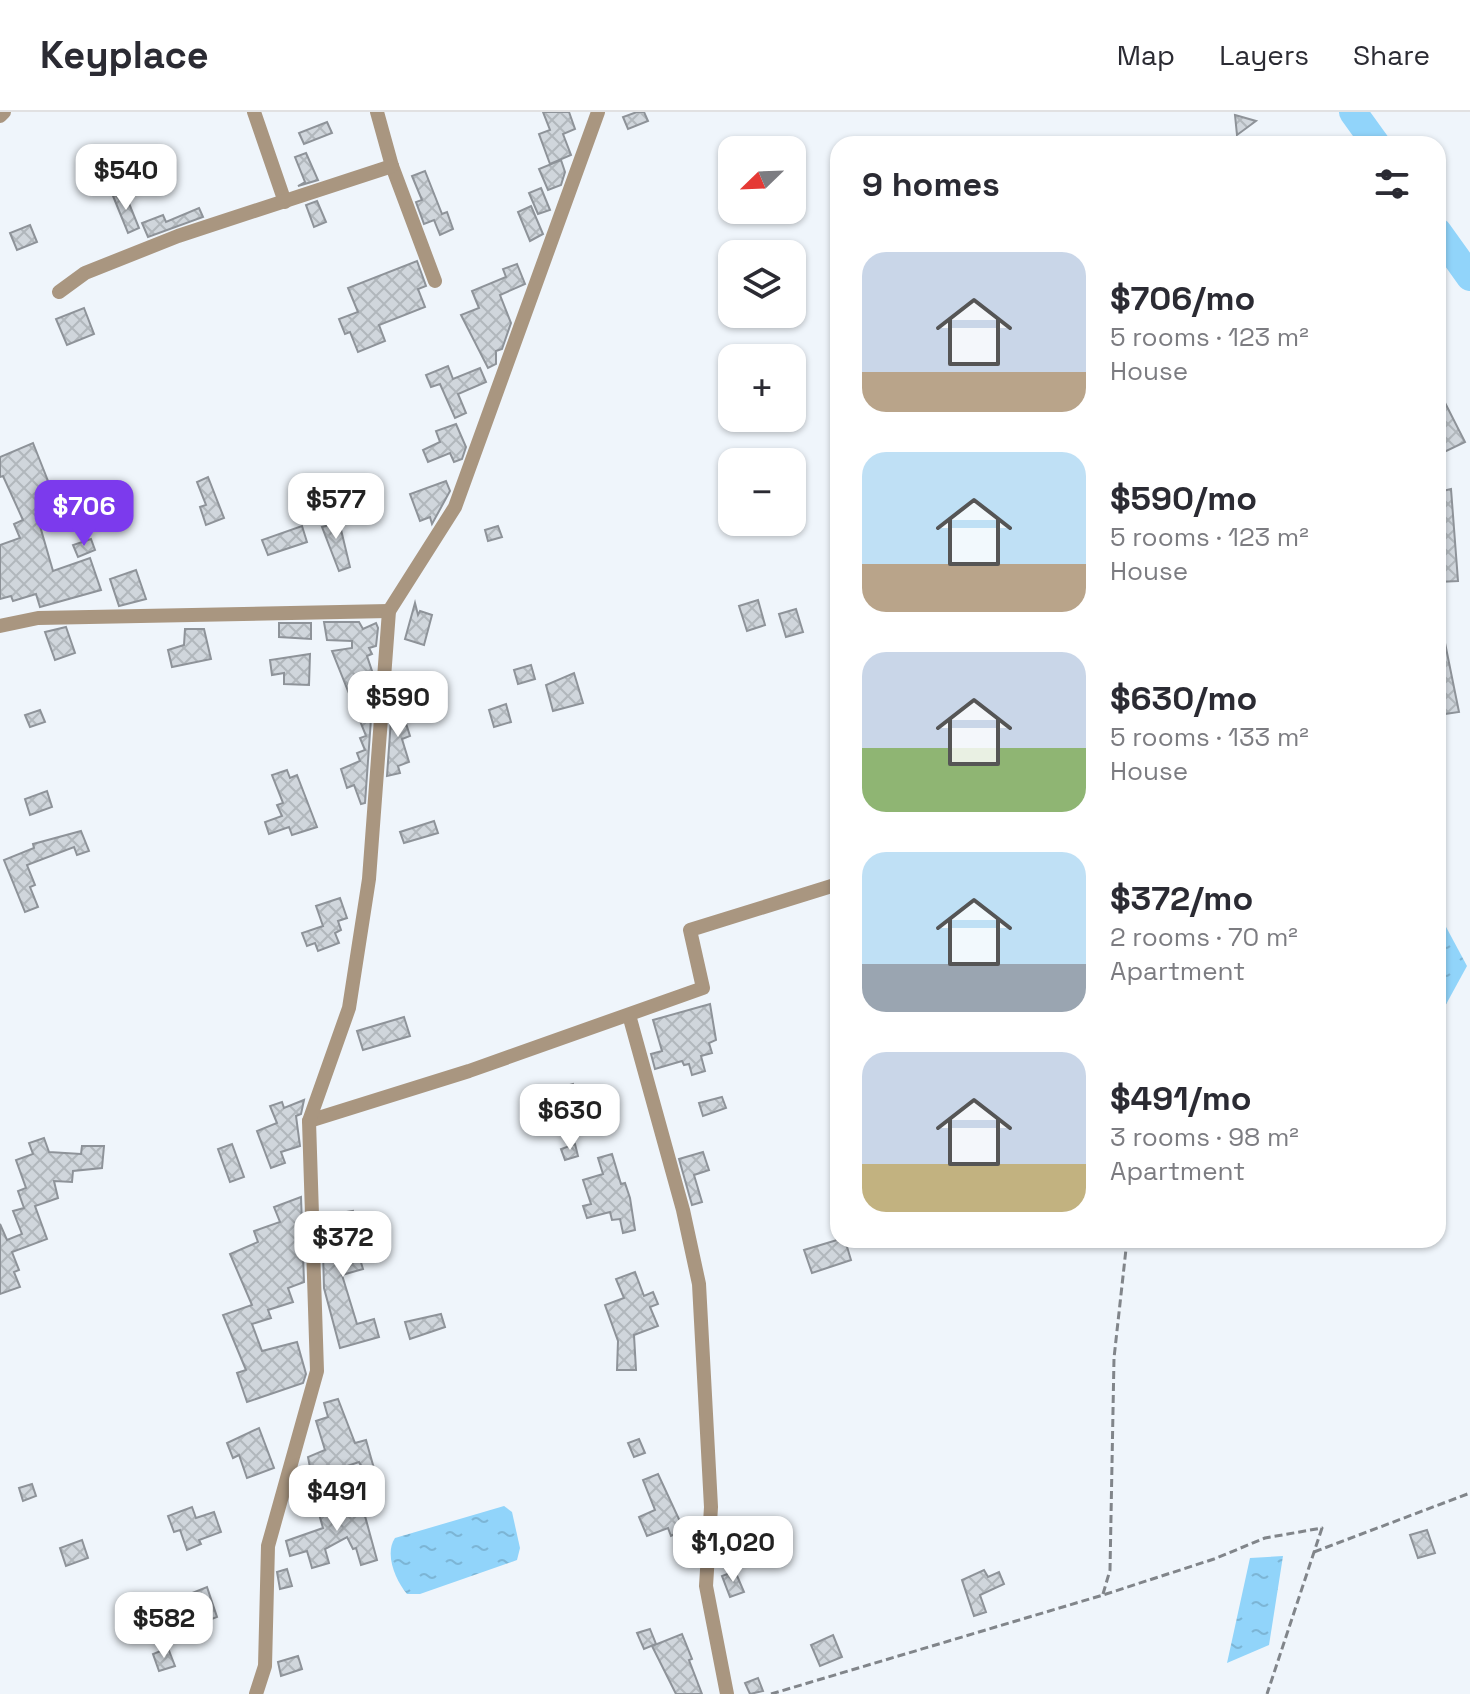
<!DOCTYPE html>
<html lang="en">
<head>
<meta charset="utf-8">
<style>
  body { margin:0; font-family:"Space Grotesk",sans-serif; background:#f7f7f7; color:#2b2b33; height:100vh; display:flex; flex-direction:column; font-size:30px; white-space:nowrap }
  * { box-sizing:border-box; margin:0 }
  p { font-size:26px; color:#7c7c81 }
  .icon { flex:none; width:44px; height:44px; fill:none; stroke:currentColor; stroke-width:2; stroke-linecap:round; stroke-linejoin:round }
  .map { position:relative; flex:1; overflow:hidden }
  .sheet { position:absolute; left:830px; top:24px; width:616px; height:1112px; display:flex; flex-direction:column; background:#fff; border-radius:24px; box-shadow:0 2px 6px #0004 }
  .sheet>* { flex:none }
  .needle { width:52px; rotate:247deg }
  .tools { position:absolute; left:718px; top:24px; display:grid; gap:16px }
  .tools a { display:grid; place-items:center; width:88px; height:88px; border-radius:16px; background:#fff; box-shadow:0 2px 6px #0004; font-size:40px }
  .price { position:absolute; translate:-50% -68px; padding:0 18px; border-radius:16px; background:#fff; color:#222; font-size:26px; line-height:52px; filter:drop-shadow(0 2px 4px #0008) }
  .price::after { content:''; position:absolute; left:50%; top:48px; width:24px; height:18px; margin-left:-12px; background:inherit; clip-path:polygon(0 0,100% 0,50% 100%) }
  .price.current { background:#7c3aed; color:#fff }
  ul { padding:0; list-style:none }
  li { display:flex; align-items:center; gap:24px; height:200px; padding:0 32px }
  li span { display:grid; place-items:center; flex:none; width:224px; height:160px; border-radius:24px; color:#555 }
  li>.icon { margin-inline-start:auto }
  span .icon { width:96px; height:96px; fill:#fffc; stroke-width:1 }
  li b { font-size:34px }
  h2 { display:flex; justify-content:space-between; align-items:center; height:96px; padding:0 32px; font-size:34px }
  header { display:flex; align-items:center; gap:48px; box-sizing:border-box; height:112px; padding:0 40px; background:#fff; border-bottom:2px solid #e1e1e2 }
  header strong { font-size:38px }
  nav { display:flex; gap:44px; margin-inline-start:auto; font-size:28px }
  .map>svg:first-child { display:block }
  .water { fill:url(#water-ripples) }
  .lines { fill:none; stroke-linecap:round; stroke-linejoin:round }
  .river { stroke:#91d4fa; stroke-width:28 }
  .building { fill:url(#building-cross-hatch); stroke:#8e9399; stroke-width:2 }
  .path { stroke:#81858a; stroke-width:3; stroke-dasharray:8 4; stroke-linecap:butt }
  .street { stroke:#a99680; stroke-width:14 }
</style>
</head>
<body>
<header>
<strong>Keyplace</strong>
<nav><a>Map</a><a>Layers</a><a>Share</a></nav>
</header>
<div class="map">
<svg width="1470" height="1582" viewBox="0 0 1470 1582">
  <defs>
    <pattern id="water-ripples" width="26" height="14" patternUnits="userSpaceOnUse" patternTransform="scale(2)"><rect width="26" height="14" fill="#91d4fa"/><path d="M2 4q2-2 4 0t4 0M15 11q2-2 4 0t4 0" fill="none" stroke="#7cb5d5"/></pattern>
    <pattern id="building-cross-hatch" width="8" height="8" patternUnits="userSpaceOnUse" patternTransform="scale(2)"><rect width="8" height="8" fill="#d0d6dc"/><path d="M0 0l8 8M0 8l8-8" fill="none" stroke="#b1b7bc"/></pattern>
  </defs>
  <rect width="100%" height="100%" fill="#eff5fb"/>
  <!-- water -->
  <g class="water">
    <polygon points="1445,813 1467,854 1438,907 1438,817"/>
    <path d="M504,1394L512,1400L520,1436L517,1448L420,1482H407C396,1469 384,1442 395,1426Z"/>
    <polygon points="1283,1444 1269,1533 1227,1551 1250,1446"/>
  </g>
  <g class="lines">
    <!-- river -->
    <g class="river">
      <polyline points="1353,0 1376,32"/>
      <polyline points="1438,120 1470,165"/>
    </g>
  </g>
  <!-- building -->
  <g class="building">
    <polygon points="543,0 569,0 575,17 563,22 571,43 550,52 539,22 550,18"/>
    <polygon points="637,0 644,0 648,9 628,17 623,5"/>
    <polygon points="1235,3 1256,9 1237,23"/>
    <polygon points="327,10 332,21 304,32 299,21"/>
    <polygon points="306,41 318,68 298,74 305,70 295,45"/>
    <polygon points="143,48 148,60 112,74 107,62"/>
    <polygon points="561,48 565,60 561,73 548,78 539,57"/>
    <polygon points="425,59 442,102 447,100 453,117 440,123 434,108 424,112 416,90 422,88 412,64"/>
    <polygon points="541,76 550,98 538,102 529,81"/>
    <polygon points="124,79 139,116 128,121 113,84"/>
    <polygon points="317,89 326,110 314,115 306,93"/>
    <polygon points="531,94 543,122 530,129 518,100"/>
    <polygon points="199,96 203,105 148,125 142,111 163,103 166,110"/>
    <polygon points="30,113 37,130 17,138 10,121"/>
    <polygon points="417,149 426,174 418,177 425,195 379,213 385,229 358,240 350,220 345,222 339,207 358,200 348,176"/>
    <polygon points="517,152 525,172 500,183 511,211 502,237 496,239 496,252 488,256 461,203 479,196 472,179 506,165 503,157"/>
    <polygon points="84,196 94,222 67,233 56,207"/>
    <polygon points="448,254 453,267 480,256 486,270 458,282 466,301 455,306 440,272 431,275 426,263"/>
    <polygon points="1438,277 1465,330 1438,343"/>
    <polygon points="456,312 466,335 462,347 454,350 450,341 428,350 423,338 440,330 436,319"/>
    <polygon points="33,331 52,379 48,380 54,395 41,400 47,411 40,414 53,459 90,446 101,478 40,495 36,482 13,489 11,484 0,487 0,433 20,426 14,412 23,408 3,364 0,365 0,345"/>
    <polygon points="208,365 224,406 206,413 200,395 206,393 197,370"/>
    <polygon points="446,369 450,379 432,412 430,405 420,409 410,382"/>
    <polygon points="1451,377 1458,469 1438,470 1438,380"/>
    <polygon points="85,397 92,416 79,421 72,401"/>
    <polygon points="337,401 350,455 339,459 322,415 326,414 324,404"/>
    <polygon points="302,414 307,430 268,443 262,428"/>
    <polygon points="498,414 502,425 488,429 485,418"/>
    <polygon points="91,427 95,438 78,445 73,433"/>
    <polygon points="136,458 146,487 119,494 110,467"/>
    <polygon points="758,488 765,513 747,519 739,494"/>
    <polygon points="415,491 418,503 420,499 432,503 424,533 405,527"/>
    <polygon points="796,497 803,520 786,525 779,502"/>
    <polygon points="324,510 359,510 363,517 376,511 378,516 376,534 369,536 372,542 367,544 374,565 365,691 361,692 354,673 347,676 341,657 360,649 357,641 365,638 360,626 366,624 332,539 352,536 352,529 327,528"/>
    <polygon points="279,511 311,511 311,527 279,525"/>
    <polygon points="66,515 75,541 55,548 45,520"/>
    <polygon points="185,517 204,517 211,547 172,555 168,538 184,533"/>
    <polygon points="1438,526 1444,526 1459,600 1438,603"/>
    <polygon points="310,542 309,573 284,572 284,561 272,563 270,548"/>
    <polygon points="531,553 535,567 518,572 514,558"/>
    <polygon points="574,561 583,591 553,599 546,573"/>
    <polygon points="405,589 409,601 403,602 410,624 402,627 409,650 398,654 400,661 387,664 392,593"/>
    <polygon points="506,592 511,610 494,615 489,598"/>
    <polygon points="40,598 45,610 30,615 25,603"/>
    <polygon points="287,658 290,666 297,663 317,715 292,723 289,715 269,722 265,710 282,704 277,693 283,691 272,663"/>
    <polygon points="47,679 52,695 30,703 25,687"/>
    <polygon points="434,709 438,721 404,731 400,720"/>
    <polygon points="81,719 89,739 77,743 74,735 27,753 35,773 30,775 38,795 25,800 4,748 34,736 33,732"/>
    <polygon points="340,786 347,806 338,809 341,818 335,821 339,831 318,839 315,831 307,834 302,821 323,814 316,794"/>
    <polygon points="710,892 716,928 709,931 712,941 701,944 705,959 692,963 689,952 684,953 682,949 655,957 651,942 662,939 653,908"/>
    <polygon points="404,905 410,924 363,938 357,919"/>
    <polygon points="573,972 574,977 583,975 587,986 549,997 546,986 558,982 556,977"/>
    <polygon points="722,985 726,996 703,1004 699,991"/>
    <polygon points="304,988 301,1002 296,1004 300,1034 281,1040 285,1051 271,1056 257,1019 277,1011 270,994 282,990 284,996"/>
    <polygon points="44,1026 49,1040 81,1042 82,1034 104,1034 102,1056 73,1059 72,1070 54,1069 58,1086 35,1094 47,1127 12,1140 19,1158 14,1160 20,1175 0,1182 0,1112 7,1128 22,1122 13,1099 24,1096 18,1079 26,1076 16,1048 33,1042 29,1031"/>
    <polygon points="232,1032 244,1065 230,1070 218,1037"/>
    <polygon points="575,1032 578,1044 565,1048 561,1037"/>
    <polygon points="703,1040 709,1058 694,1063 702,1090 692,1093 679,1047"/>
    <polygon points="612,1042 621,1072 625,1071 630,1086 635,1118 623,1121 620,1107 612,1108 610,1100 587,1106 583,1094 591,1092 583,1068 603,1062 598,1046"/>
    <polygon points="301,1085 304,1170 288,1176 293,1190 268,1198 271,1206 252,1212 262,1239 297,1230 306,1262 303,1271 247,1290 237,1261 246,1258 223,1203 252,1193 230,1142 258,1130 254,1119 280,1110 274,1095"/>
    <polygon points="353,1099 356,1112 350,1114 363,1157 342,1163 357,1212 374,1207 379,1225 340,1236 324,1176 322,1104"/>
    <polygon points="837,1128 845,1128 851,1148 812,1161 804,1138"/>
    <polygon points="635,1160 644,1184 653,1180 658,1192 650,1195 658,1214 634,1223 636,1258 617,1258 618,1229 605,1193 624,1186 616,1167"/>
    <polygon points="441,1202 445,1215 410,1227 405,1210"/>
    <polygon points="338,1287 355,1331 366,1328 380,1378 375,1380 359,1350 312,1366 308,1345 325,1338 316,1309 328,1305 324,1291"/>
    <polygon points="259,1316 274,1356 247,1366 239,1343 233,1346 227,1331"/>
    <polygon points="639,1327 645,1341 634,1345 628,1331"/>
    <polygon points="658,1362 684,1418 671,1424 668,1416 647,1424 639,1405 655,1398 643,1368"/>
    <polygon points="32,1372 36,1384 23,1389 19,1376"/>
    <polygon points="359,1382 377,1448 361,1453 356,1436 353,1437 347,1425 325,1437 329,1451 312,1456 307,1439 290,1444 286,1429 323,1416 317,1395"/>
    <polygon points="192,1395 196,1406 214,1400 221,1420 199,1428 201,1432 187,1438 180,1418 174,1420 168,1404"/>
    <polygon points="1427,1418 1435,1441 1418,1446 1410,1423"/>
    <polygon points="82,1428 88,1446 66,1454 60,1436"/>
    <polygon points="287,1457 292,1474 280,1477 277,1460"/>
    <polygon points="984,1458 988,1465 999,1460 1004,1472 980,1483 986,1500 974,1504 962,1468"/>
    <polygon points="735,1459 744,1480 730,1485 722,1464"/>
    <polygon points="207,1475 217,1505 199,1512 194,1498 177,1504 172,1489"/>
    <polygon points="650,1517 656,1532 644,1537 637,1521"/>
    <polygon points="682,1522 692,1547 689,1548 702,1582 676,1582 652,1534"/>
    <polygon points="833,1523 842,1545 820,1554 811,1533"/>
    <polygon points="168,1536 175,1554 159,1559 153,1542"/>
    <polygon points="298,1544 302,1557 281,1564 278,1550"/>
    <polygon points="758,1566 763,1579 750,1582 745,1571"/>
  </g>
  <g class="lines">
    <!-- path -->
    <g class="path">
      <polyline points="1314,1440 1470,1381"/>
      <polyline points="1103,1482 1110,1458 1114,1246 1127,1128"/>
      <polyline points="771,1582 1103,1483 1214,1447 1265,1426 1322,1416 1267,1582"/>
    </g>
    <!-- street -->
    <g class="street">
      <polyline points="254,0 285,90"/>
      <polyline points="377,0 392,54 435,169"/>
      <polyline points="0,4 4,0"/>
      <polyline points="59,180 85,161 178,124 392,54"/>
      <polyline points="0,514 38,506 389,499"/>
      <polyline points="629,903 683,1098 699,1172 711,1395 706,1474 727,1582"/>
      <polyline points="309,1009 469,959 703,876 690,818 838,772"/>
      <polyline points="256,1582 265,1554 268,1434 317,1259 309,1009 349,896 369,767 389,499 455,395 598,0"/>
    </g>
  </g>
</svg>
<div class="tools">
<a><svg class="needle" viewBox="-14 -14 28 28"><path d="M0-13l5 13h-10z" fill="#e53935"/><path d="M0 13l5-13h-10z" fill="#7c7c81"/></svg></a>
<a><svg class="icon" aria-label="layers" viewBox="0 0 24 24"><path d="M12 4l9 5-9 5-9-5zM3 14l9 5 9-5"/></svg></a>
<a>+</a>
<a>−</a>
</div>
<b class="price" style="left:126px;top:100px">$540</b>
<b class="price" style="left:336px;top:429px">$577</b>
<b class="price current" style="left:84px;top:436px">$706</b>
<b class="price" style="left:398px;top:627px">$590</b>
<b class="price" style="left:570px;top:1040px">$630</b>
<b class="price" style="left:343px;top:1167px">$372</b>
<b class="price" style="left:337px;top:1421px">$491</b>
<b class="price" style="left:733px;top:1472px">$1,020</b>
<b class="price" style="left:164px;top:1548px">$582</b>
<section class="sheet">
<h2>9 homes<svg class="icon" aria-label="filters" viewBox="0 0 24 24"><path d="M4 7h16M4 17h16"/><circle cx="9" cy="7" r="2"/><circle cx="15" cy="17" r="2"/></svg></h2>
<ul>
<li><span style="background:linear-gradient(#c9d6e8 75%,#b9a48a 0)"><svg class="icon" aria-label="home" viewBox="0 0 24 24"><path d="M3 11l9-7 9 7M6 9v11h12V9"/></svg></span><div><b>$706/mo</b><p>5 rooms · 123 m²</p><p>House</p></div></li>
<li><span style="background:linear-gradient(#bfe0f5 70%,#b9a48a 0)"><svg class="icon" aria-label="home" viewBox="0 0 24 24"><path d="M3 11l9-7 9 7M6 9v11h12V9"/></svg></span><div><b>$590/mo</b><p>5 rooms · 123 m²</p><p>House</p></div></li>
<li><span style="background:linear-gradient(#c9d6e8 60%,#8fb573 0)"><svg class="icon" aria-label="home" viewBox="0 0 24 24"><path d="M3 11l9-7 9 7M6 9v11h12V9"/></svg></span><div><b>$630/mo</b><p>5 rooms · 133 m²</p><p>House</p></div></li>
<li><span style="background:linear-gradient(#bfe0f5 70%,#9aa5b1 0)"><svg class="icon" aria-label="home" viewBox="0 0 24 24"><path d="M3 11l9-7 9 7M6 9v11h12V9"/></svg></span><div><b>$372/mo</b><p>2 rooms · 70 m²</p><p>Apartment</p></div></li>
<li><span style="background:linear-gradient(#c9d6e8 70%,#c2b280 0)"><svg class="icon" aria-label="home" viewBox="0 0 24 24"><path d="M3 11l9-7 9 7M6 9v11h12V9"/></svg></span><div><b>$491/mo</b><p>3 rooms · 98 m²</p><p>Apartment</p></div></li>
</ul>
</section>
</div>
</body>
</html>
